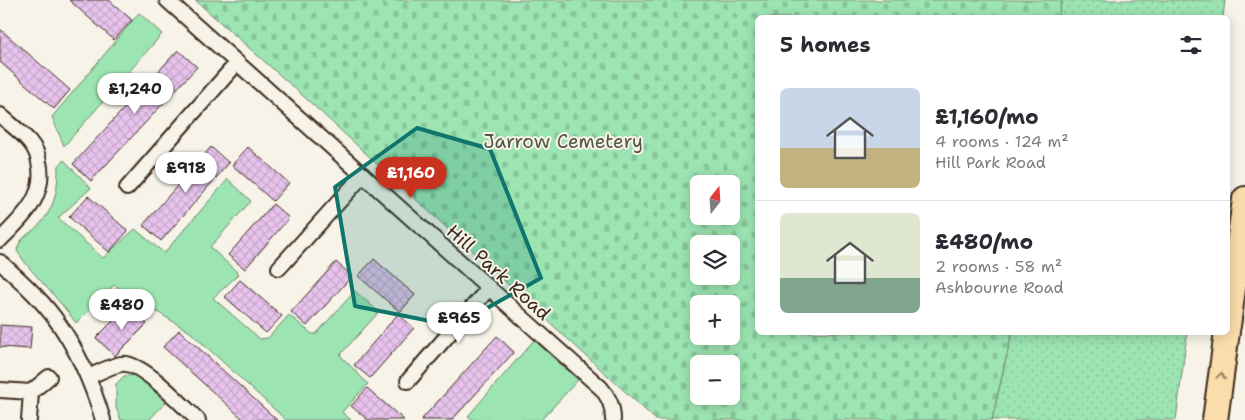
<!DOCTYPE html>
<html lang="en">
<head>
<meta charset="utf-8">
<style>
  body { margin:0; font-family:"Shantell Sans",sans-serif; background:#f7f7f7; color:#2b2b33; height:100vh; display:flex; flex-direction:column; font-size:19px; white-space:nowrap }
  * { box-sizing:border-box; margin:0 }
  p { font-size:16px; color:#7c7c81 }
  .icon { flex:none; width:28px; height:28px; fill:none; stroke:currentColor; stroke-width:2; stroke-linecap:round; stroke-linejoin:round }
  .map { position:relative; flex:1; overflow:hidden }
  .side { position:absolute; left:755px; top:15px; width:475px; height:320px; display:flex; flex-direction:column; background:#fff; border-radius:8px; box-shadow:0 2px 12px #0003 }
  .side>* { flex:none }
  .needle { width:32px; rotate:17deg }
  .fabs { position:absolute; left:690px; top:175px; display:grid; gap:10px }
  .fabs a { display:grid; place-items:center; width:50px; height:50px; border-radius:8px; background:#fff; box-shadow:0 2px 12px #0003; font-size:25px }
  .price { position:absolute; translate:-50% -42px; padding:0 11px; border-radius:18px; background:#fff; color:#222; font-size:16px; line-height:32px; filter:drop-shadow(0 1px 2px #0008) }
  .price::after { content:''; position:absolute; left:50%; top:30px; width:15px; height:11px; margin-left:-8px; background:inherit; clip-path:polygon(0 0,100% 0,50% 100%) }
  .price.active { background:#c8321e; color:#fff }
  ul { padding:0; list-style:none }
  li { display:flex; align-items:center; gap:15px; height:125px; padding:0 25px }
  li+li { border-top:1px solid #e1e1e2 }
  li span { display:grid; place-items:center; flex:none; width:140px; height:100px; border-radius:8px; color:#555 }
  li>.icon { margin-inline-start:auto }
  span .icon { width:60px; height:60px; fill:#fffc; stroke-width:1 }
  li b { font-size:21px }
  h2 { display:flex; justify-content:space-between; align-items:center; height:60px; padding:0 25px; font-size:21px }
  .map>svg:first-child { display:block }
  .green { fill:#9ce4b2; stroke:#6c8768 }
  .cemetery { fill:url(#cemetery-stones); stroke:#6c8768; fill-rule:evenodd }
  .park { fill:url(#park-dots); stroke:#6c8768 }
  .building { fill:url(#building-cross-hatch); stroke:#3b2a1e }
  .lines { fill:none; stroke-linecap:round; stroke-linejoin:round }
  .minor-casing { stroke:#3b2a1e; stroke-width:18 }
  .trunk-casing { stroke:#3b2a1e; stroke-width:28 }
  .minor { stroke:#f7f3e8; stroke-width:14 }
  .trunk { stroke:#faddab; stroke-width:24 }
  .oneway { stroke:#9a8464 }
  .marked { fill:#0f766e; fill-opacity:0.2; stroke:#0f766e; stroke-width:4; stroke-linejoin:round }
  .labels { text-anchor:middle; stroke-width:4; stroke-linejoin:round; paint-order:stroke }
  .park-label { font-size:19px; fill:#535843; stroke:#f7f3e8 }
  .street-label { font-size:19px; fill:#3b2a1e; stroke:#f7f3e8 }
</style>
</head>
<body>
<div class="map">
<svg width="1245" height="420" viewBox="0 0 1245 420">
  <defs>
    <pattern id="cemetery-stones" width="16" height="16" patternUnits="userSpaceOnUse" patternTransform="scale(1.25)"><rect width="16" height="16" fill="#9ce4b2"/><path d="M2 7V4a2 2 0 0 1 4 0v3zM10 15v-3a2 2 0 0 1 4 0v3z" fill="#87c499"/></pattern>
    <pattern id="park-dots" width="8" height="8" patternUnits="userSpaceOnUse" patternTransform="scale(1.25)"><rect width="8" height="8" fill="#9ce4b2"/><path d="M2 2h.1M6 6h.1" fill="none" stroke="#87c499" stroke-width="1.8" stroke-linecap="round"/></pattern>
    <pattern id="building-cross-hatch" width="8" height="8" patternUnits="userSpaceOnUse" patternTransform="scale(1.25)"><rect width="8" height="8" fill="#e8c3ed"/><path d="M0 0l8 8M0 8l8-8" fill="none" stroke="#c8a8cb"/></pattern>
  </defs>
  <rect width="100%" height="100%" fill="#f7f3e8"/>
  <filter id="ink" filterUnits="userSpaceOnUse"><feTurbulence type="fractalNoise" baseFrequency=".02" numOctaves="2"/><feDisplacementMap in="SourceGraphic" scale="10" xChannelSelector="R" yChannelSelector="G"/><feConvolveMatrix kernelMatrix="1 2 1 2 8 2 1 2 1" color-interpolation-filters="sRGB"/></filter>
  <g filter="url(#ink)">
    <!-- green -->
    <g class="green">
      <polygon points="139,13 162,34 64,146 52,117"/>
      <path d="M64,160L91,188L58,218L103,258L135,229L164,253L228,179L251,201L210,247L239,274L213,298L260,339L268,338L289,315L312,334H316L355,291L379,312L340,355L368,384L342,412L351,420H286L190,332L114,285L76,323C58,297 34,277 17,251C20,236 29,235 39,225C55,208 58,189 58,167Z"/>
      <polygon points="534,340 578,380 541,420 473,420 468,416"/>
      <polygon points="136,375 166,402 149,420 121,420 116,408 116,384 124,376"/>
    </g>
    <!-- cemetery -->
    <path class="cemetery" d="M195,0H1062L1058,17L758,18V332L1012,333L992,420H656L300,93ZM699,184H731V216H699ZM699,244H731V276H699ZM699,304H731V336H699ZM699,364H731V396H699Z"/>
    <!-- park -->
    <g class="park">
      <polygon points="1062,0 1225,0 1223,17 1058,17"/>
      <polygon points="1012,333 1187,333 1176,420 992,420"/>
    </g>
    <!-- building -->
    <g class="building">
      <polygon points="69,0 109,0 132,20 114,40"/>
      <polygon points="0,29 70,90 54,109 0,62"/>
      <polygon points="178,50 197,67 91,181 73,164"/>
      <polygon points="211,147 229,163 161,241 143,225"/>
      <polygon points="248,147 289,183 273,201 232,165"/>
      <polygon points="88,196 128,231 109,252 69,217"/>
      <polygon points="273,204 289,218 245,269 228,255"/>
      <polygon points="374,259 415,295 400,312 358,276"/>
      <polygon points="336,262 352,276 307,326 291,312"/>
      <polygon points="240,280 282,316 266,333 225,297"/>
      <polygon points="128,306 147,324 115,356 96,338"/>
      <polygon points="398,314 414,328 370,378 354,365"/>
      <polygon points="0,325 32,327 30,349 0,347"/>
      <polygon points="179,330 277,420 244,420 163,347"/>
      <polygon points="497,336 514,352 452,420 421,420"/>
      <polygon points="367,388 404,420 368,420 351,406"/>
    </g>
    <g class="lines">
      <defs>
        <g id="minor">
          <path d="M167,0L601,388C609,398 613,406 613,420"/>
          <path d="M0,115C10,124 21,132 29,141C34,147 38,154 39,162C47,196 22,218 0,240"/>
          <polyline points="127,188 237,63"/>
          <path d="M0,262C19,279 38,296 54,317C77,348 92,383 103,420"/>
          <polyline points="279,268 363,175"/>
          <path d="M88,377C98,373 110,366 121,364C141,360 183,406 198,420"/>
          <polyline points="408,381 489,288"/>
          <polyline points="0,390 31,392 49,377"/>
          <polyline points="29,420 31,392"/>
        </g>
        <g id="trunk">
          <polyline points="1228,326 1245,199"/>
          <polyline points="1215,420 1227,332"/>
        </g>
      </defs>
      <!-- minor casing -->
      <use href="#minor" class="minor-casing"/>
      <!-- trunk casing -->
      <use href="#trunk" class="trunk-casing"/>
      <!-- minor -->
      <use href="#minor" class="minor"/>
      <!-- trunk -->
      <use href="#trunk" class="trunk"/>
    </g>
    <!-- one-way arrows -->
    <defs><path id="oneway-chevron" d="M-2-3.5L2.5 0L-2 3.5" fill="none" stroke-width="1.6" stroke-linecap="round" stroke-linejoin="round" transform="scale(1.25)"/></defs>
    <use class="oneway" href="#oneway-chevron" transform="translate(1221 376) rotate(-82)"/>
  </g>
  <!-- marked area -->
  <path class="marked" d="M417,128L490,149L541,278L455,326L355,306L335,187Z"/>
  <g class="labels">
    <!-- park labels -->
    <g class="park-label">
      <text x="563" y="148">Jarrow Cemetery</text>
    </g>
    <!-- street labels -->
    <g class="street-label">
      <text transform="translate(499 272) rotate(42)" y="7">Hill Park Road</text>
    </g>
  </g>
</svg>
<div class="fabs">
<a><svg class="needle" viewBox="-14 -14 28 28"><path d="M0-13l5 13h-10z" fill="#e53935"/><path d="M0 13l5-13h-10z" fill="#7c7c81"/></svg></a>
<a><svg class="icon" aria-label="layers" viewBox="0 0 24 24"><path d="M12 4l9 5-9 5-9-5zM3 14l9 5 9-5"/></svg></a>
<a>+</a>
<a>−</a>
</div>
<b class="price" style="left:135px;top:115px">£1,240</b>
<b class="price" style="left:186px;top:194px">£918</b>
<b class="price active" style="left:411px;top:199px">£1,160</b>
<b class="price" style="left:122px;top:331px">£480</b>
<b class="price" style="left:459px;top:344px">£965</b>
<section class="side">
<h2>5 homes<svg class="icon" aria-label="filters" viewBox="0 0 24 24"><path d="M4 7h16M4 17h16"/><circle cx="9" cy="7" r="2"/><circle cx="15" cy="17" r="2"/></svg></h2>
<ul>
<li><span style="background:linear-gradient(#c9d6e8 60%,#c2b280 0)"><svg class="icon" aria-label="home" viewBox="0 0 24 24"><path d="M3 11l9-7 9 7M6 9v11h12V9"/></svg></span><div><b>£1,160/mo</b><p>4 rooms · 124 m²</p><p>Hill Park Road</p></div></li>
<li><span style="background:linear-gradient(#dfe7d0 65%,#7fa58c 0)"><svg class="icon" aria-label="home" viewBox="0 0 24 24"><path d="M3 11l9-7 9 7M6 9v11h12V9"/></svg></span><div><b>£480/mo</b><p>2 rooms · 58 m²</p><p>Ashbourne Road</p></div></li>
</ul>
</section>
</div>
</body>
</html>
